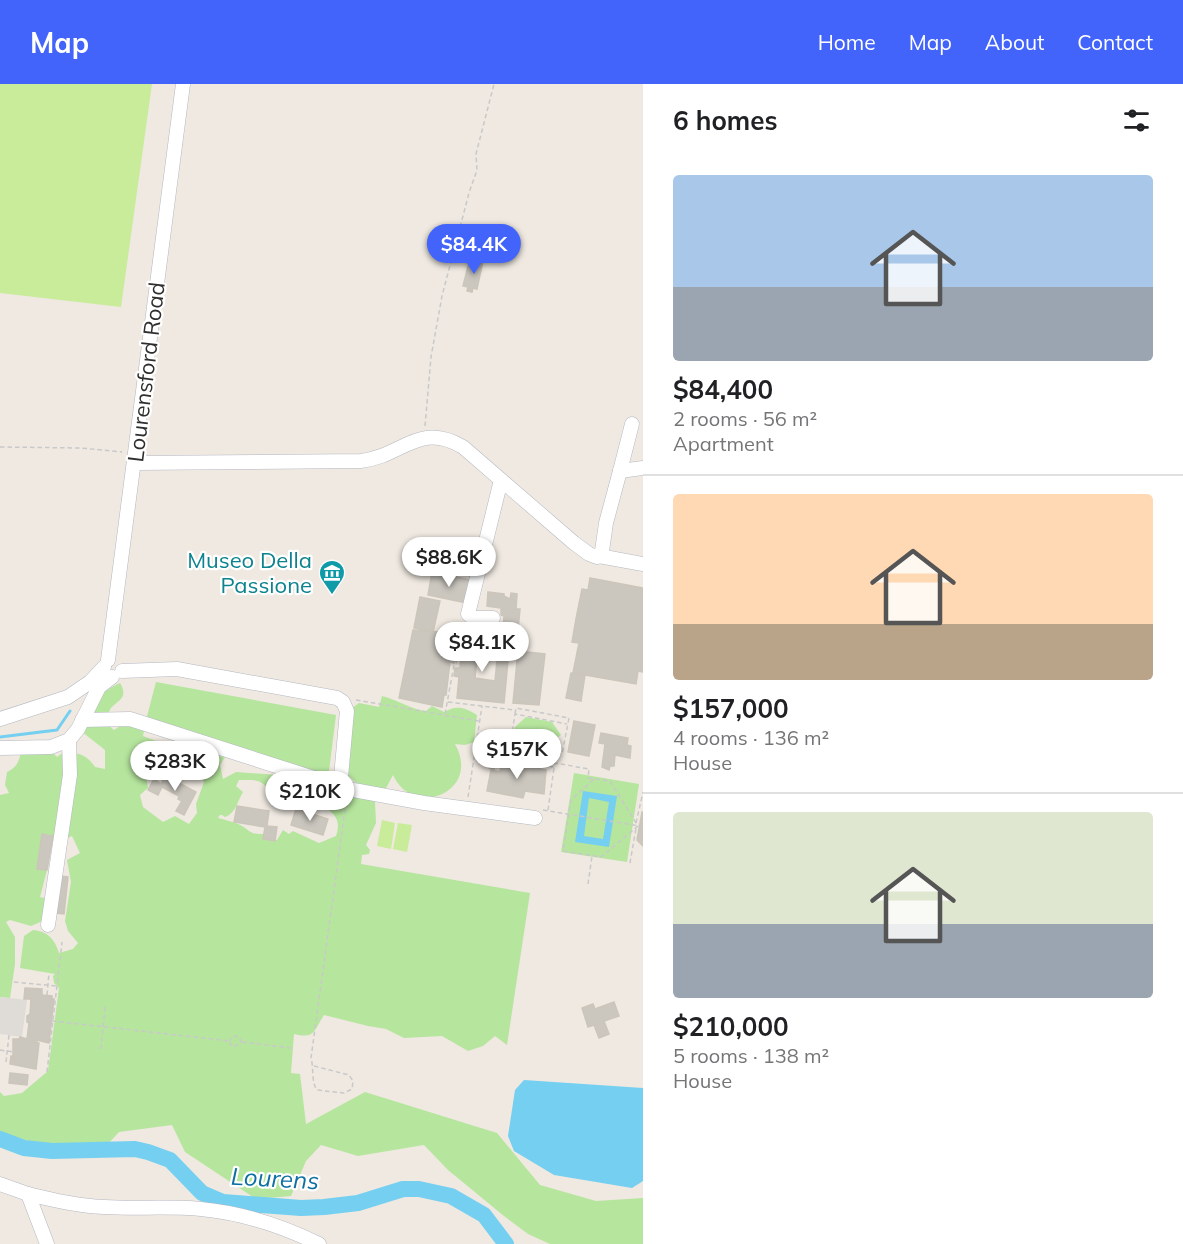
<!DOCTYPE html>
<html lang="en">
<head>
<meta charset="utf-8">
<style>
  body { margin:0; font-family:Mulish,sans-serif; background:#f2f2f2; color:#202124; height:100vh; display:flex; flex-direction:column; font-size:22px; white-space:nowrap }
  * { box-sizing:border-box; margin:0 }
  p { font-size:20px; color:#757577 }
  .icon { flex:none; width:33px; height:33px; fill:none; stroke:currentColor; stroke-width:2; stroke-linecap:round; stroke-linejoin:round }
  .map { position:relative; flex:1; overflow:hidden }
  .sheet { display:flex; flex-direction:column; background:#fff; width:540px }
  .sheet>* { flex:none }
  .price { position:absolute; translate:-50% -51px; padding:0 14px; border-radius:21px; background:#fff; color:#222; font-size:20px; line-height:39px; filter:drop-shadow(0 2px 3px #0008) }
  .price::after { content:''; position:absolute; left:50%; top:36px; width:18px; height:14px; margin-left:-9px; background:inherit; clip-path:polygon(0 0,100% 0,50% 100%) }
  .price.current { background:#4264fb; color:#fff }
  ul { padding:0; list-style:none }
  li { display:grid; align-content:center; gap:12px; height:318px; padding:0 30px }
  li+li { border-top:2px solid #e0e0e0 }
  li span { display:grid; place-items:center; height:186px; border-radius:6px; color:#555 }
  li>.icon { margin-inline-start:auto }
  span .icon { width:108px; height:108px; fill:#fffc; stroke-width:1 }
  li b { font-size:26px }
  h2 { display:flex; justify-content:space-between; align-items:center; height:72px; padding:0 30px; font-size:26px }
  header { display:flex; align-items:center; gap:36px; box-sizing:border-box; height:84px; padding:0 30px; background:#4264fb; color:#fff }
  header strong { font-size:28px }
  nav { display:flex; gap:33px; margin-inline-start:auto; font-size:21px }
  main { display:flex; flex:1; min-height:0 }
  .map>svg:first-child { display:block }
  .green { fill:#b6e59e }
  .pitch { fill:#c9ec9a }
  .plaza { fill:#dfdcd8 }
  .water { fill:#75cff0; fill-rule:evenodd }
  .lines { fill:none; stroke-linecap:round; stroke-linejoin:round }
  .stream { stroke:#75cff0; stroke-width:3 }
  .river { stroke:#75cff0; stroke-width:16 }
  .building { fill:#cbc7bf; stroke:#cbc5ba; stroke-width:1.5 }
  .minor-casing { stroke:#b4b7c1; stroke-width:15 }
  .path { stroke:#c9c9c9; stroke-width:1.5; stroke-dasharray:4.5 3; stroke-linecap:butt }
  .minor { stroke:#fff; stroke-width:14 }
  .labels { text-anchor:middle; stroke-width:4.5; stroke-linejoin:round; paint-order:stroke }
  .street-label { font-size:22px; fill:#2e2e2e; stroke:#fff }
  .culture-label { font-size:22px; fill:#0d838f; stroke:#fff; text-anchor:end }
  .water-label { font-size:24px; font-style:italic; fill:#0d6fa3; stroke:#fff }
</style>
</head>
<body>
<header>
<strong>Map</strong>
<nav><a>Home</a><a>Map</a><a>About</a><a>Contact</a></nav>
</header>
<main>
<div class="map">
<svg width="643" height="1160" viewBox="0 0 643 1160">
  <rect width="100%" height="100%" fill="#efe9e1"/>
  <!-- green -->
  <g class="green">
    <polygon points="156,598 336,631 328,695 146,636"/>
    <path d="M120,599C129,614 118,616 111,624C108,628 107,635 106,639L114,646L123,640L144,647L143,652L166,661L168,671L161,673L150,672L146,692L148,704L140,711L143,723L163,738L175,732L189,740L197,729L196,720L204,698L194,686L179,673V683L165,679L172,660L189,665L215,675L218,672L225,673L220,681L223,695L236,688L278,691L282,696L279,705L271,709C261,694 256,696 239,696L236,702L243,708C237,718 236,729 225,733L222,731H220L218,734C225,736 231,737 238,740C250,745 248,751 264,750L271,756H277L283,746L289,750L293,747L319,759L336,752C340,739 338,734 328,725L327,716L341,707L370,714L375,718L376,739L366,761L370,766L369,770L362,771L361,780L530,809L507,961L495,952L483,962L468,967L442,952L404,954L386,945L368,942L324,931C313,948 315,955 294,950L291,989L300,990L306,1040L365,1008L497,1049L540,1101L596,1117L643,1114V1160H550L528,1150L504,1132L448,1086L424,1061L358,1072L321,1061L306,1077L291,1112L256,1115L185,1068L172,1041L119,1048L107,1061L66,1062L33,1058L0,1049V1008L4,1012L22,1009L48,987L59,904L54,899L53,892L55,890L20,884L24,852L33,846C48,847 55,856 59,869L73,865L78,859L68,847L65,837L71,798L67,776L80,769L72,752L58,758L51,751L42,750L37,784L47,786L40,813L48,815L45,836L31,842L10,836L6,838L15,853V880L10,914L0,913V711L9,709L5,701L7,688C17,683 19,678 21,667L53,669L57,673L64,668C79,669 86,670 95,683L105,685V666L81,647C92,624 94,611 120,599Z"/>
    <path d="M382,612C398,616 410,625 426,627L432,622L444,628C456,621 465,623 477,631L474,658L465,661L455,660C482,708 413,736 393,691L385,706L358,700L347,691L352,624L359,619L379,623Z"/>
    <polygon points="526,633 552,638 561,651 549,660 523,655 514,644"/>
    <polygon points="574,689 639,700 627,778 561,768"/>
  </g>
  <!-- pitch -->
  <g class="pitch">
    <polygon points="0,0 152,0 121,223 0,209"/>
    <polygon points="382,736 395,739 391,765 377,762"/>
    <polygon points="398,739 412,741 407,768 393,765"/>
  </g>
  <!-- plaza -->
  <polygon class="plaza" points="0,913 27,916 22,953 0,950"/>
  <!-- water -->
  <g class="water">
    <path d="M583,707L617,712L609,763L575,758ZM589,714L609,718L603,755L584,752Z"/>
    <polygon points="524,996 643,1004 643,1097 632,1104 554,1091 514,1067 508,1052 515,1006"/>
  </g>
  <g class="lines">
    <!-- stream -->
    <polyline class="stream" points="0,653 57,646 70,627"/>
    <!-- river -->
    <polyline class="river" points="0,1055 24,1064 52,1067 135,1065 148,1068 170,1076 202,1109 223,1118 301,1124 324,1123 358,1119 403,1105 419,1105 451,1112 484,1131 506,1160"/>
  </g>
  <!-- building -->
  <g class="building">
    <polygon points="479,171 484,172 477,205 473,204 472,208 467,207 468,203 463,202 468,182 472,184 473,180 477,181"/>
    <polygon points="432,488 471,496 467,519 428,511"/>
    <polygon points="590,494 643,504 643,588 638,587 636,600 573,589 579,559 572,558 576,535 582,505 588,506"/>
    <polygon points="488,508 504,510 504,512 510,515 511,509 517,510 516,525 520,525 518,546 503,544 504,532 501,531 501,524 487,522"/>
    <polygon points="420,513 440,517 433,548 414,544"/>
    <polygon points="413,546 455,549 454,579 450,578 446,611 444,611 442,623 399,614"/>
    <polygon points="463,551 479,553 475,594 495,597 499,555 510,556 504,619 457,614 459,593 454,592 455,584 460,584"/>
    <polygon points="518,567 545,570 539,621 513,619"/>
    <polygon points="571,589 585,591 581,617 566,614"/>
    <polygon points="574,637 595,641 589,672 568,668"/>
    <polygon points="601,649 628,654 627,661 631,662 630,674 615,671 614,682 610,682 609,686 602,683 605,660 599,659"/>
    <polygon points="493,663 512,667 510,677 495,674 494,685 489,684"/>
    <polygon points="502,676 546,686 544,710 525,707 523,714 487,707 491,686 500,688"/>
    <polygon points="172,691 178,695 177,698 196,708 184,731 176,727 182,717 178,715 179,712 162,703 158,711 148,706 154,695 161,700 165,692 170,695"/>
    <polygon points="237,722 269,727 267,742 277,743 275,757 263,755 265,743 234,738"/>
    <polygon points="296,725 328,735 323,751 291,741"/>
    <polygon points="642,728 643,728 643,762 637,756"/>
    <polygon points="42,750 53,752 47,786 37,785"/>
    <polygon points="60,792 68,793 64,830 56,829"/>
    <polygon points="25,904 42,905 42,911 52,912 52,915 54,915 49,959 37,956 37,959 39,959 36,985 10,980 11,972 13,972 13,955 19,955 20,953 27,955 29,939 27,938 27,932 30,930 31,915 24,915"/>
    <polygon points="614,918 619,932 604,937 609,950 599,954 594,941 588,943 582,924 593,920 595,925"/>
    <polygon points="10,989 28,991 27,1001 9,999"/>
  </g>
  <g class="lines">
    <defs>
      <g id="minor">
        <path d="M134,379L361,377C403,372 419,337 463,363L574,459L589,470L597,473L602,467L606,439L620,387L643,384"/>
        <polyline points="620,387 632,340"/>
        <polyline points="599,472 643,480"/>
        <polyline points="493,534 473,534 468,530 501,396"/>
        <polyline points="108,576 183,0"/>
        <polyline points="122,587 177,585 337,614 343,618 347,627 341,693 342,704"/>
        <polyline points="0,635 68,613 90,598 104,583"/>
        <polyline points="82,636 130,635 348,705 424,719 535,734"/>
        <polyline points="0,664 51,663 69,656 78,645 99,603 112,593"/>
        <polyline points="48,841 70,691 69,656"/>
        <polyline points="0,1100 28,1110"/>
        <path d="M47,1160L28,1110C53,1116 78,1122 104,1123C136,1125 169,1122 201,1125C242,1129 282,1142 319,1160"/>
      </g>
    </defs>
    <!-- minor casing -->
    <use href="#minor" class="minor-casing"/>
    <!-- path -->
    <g class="path">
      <polyline points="425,342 431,273 442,212 469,109 477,86 476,70 494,0"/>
      <polyline points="0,363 81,364 122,368"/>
      <polyline points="356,616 479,637"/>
      <polyline points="448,618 515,626"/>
      <polyline points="445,630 454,581 456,579 461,549 465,542"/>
      <polyline points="478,653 509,657"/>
      <polyline points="511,655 510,660 562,670 569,634 516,624 515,630"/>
      <polyline points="562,664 511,655 515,630 567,640"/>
      <polyline points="512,677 554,683 555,679 589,685 588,694 610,697 638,742 601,773 563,767 571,716 594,695"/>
      <polyline points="515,678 518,662"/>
      <polyline points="555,679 556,669"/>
      <polyline points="468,713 482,622"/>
      <polyline points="543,726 640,742"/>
      <polyline points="548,726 554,684"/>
      <polyline points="636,739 643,708"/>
      <polyline points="630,779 636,744"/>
      <polyline points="588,800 592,772"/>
      <polyline points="14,898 56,902"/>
      <polyline points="47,911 49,889"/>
      <polyline points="52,937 230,957 230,960 234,963 241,958 240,954 236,952 231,953 230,957"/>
      <polyline points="242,958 291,964"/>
      <polyline points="101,965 105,923"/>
      <polyline points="0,966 14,968"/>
      <polyline points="6,978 9,951"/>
      <path d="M314,982L349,991L353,997L352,1005L344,1009L317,1006C311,998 314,984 311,974L346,718"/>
      <polyline points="47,988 62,858"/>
    </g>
    <!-- minor -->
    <use href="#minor" class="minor"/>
  </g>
  <!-- icons -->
  <defs>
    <symbol id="museum-pin" viewBox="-11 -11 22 30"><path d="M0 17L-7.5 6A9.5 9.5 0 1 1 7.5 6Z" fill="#0f9aa8" stroke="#fff"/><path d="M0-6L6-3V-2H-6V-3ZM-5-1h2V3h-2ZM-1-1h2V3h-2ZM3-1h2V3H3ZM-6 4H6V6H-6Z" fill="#fff"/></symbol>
  </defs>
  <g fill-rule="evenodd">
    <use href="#museum-pin" x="317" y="474" width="30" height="40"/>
  </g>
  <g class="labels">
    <!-- street labels -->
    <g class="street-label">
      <text transform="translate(146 288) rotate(-83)" y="8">Lourensford Road</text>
    </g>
    <!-- culture labels -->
    <g class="culture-label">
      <text x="312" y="484">Museo Della<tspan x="312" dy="25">Passione</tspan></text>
    </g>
    <!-- water labels -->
    <g class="water-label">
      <text transform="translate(275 1095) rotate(3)" y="8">Lourens</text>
    </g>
  </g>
</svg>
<b class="price current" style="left:474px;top:191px">$84.4K</b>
<b class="price" style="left:449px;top:504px">$88.6K</b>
<b class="price" style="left:482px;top:589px">$84.1K</b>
<b class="price" style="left:517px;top:696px">$157K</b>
<b class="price" style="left:175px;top:708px">$283K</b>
<b class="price" style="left:310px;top:738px">$210K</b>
</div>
<section class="sheet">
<h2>6 homes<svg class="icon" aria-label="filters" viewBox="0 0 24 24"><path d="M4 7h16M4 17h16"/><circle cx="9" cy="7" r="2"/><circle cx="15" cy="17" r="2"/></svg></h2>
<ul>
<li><span style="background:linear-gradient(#a9c7e8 60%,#9aa5b1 0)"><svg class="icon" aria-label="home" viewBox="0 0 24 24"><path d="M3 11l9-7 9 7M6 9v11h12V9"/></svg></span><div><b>$84,400</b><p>2 rooms · 56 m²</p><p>Apartment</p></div></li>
<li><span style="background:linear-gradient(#ffd9b3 70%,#b9a48a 0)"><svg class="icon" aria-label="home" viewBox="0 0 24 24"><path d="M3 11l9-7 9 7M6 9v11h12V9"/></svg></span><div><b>$157,000</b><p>4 rooms · 136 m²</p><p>House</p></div></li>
<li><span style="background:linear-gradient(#dfe7d0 60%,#9aa5b1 0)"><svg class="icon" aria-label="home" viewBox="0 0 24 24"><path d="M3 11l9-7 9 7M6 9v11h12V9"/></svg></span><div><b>$210,000</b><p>5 rooms · 138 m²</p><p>House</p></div></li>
</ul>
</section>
</main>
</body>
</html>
